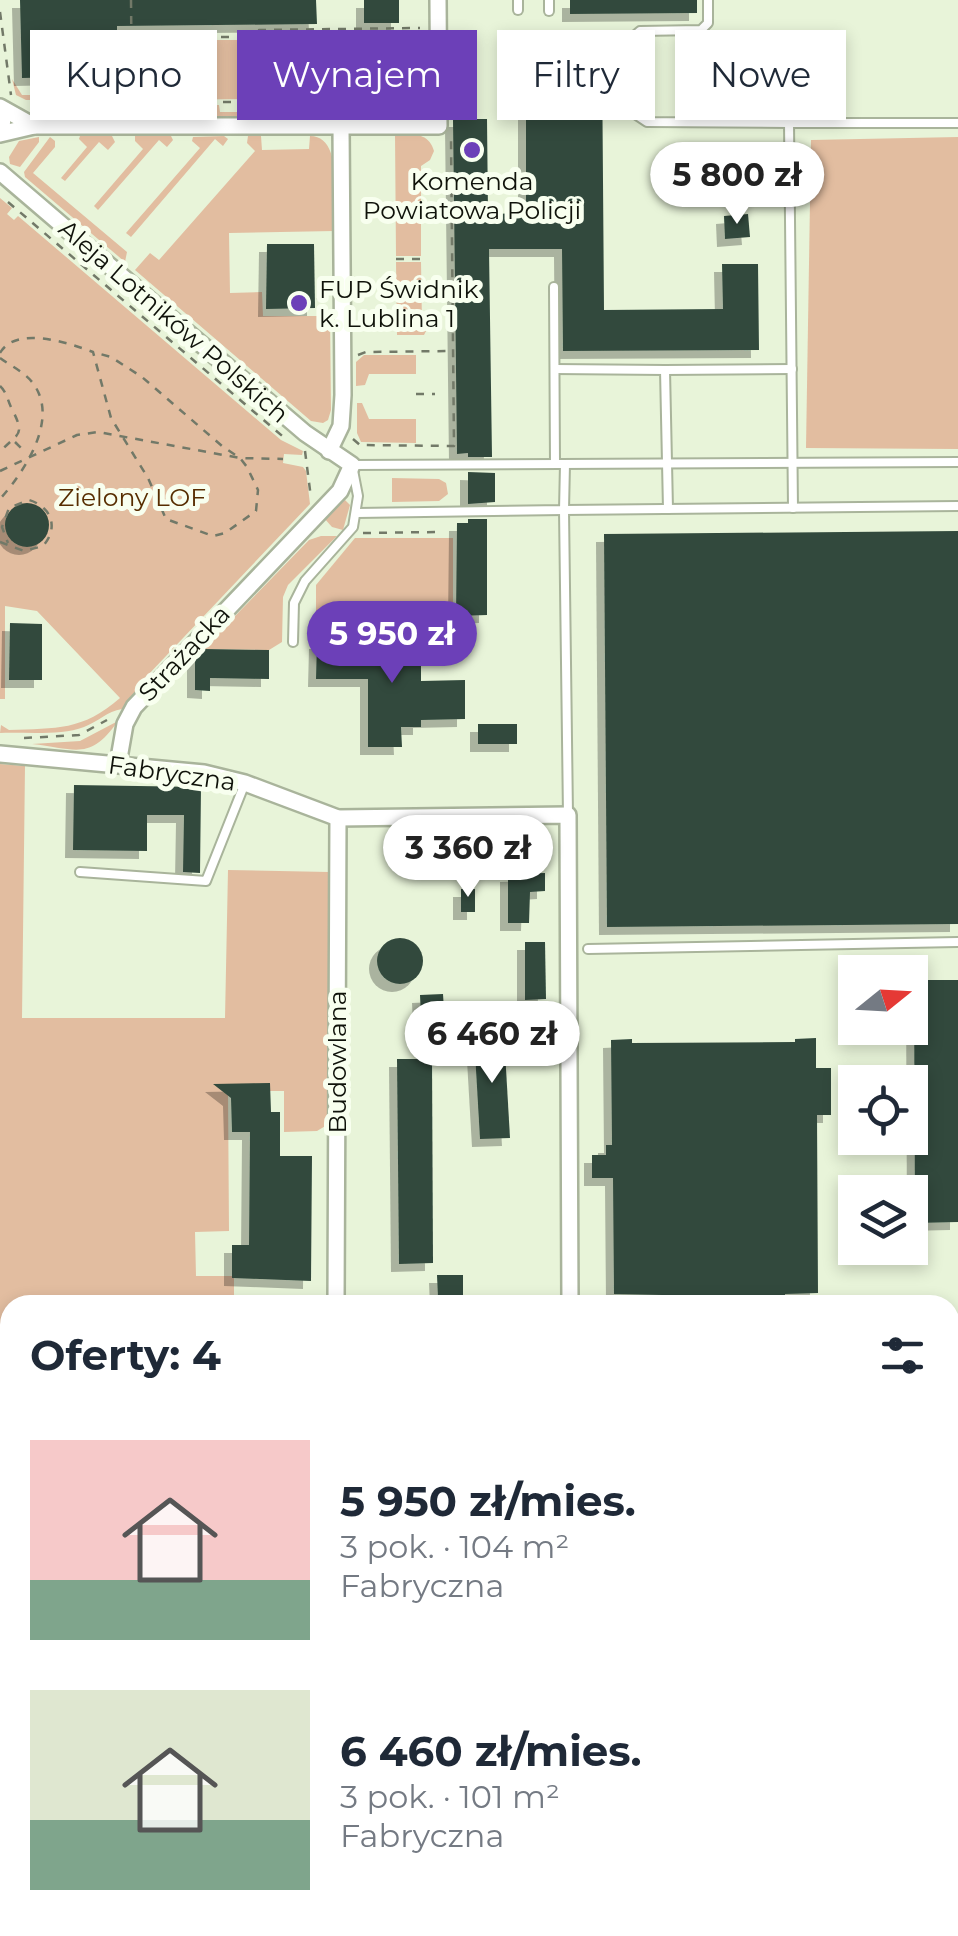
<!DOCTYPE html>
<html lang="pl">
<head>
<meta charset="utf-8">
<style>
  body { margin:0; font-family:Montserrat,sans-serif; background:#f2f2f3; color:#1f2937; height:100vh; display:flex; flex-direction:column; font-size:38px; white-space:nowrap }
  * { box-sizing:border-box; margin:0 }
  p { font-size:32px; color:#747a83 }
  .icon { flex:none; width:55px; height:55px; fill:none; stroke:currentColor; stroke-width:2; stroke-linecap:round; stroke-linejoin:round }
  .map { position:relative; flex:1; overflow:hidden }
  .details { position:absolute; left:0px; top:1295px; width:960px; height:642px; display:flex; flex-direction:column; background:#fff; border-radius:30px 30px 0 0; box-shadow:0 5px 15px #0003 }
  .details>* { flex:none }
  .banner { position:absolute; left:30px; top:30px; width:900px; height:90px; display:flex; gap:20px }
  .needle { width:65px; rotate:72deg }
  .fabs { position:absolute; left:838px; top:955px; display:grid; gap:20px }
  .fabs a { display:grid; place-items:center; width:90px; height:90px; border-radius:0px; background:#fff; box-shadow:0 5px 15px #0003; font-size:50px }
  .price { position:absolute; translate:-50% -85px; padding:0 22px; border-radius:35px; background:#fff; color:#222; font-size:32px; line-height:65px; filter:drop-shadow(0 2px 5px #0008) }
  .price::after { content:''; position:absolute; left:50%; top:60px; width:30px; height:22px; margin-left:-15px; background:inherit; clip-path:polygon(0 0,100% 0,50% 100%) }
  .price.current { background:#6c40b8; color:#fff }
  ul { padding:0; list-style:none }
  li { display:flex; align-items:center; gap:30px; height:250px; padding:0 30px }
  li span { display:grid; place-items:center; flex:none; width:280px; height:200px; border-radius:0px; color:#555 }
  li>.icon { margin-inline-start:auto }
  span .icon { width:120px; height:120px; fill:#fffc; stroke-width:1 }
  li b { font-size:42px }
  h2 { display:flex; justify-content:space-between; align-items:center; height:120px; padding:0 30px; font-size:42px }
  .pill { padding:0 35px; border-radius:0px; background:#fff; box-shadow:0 5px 15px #0003; font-size:35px; line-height:90px }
  .pill.current { background:#6c40b8; color:#fff }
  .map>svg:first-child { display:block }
  .green { fill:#e2bda0 }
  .building { fill:#324a3d; filter:url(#shadow) }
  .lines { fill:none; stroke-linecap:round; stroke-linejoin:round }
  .service-casing { stroke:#a9b49b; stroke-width:12 }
  .minor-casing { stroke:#a9b49b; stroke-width:20 }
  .tertiary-casing { stroke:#a9b49b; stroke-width:25 }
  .secondary-casing { stroke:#a9b49b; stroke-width:28 }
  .path { stroke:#727968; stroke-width:2.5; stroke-dasharray:8 8; stroke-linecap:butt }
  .service { stroke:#fff; stroke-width:8 }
  .minor { stroke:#fff; stroke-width:15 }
  .tertiary { stroke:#fff; stroke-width:20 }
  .secondary { stroke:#fff; stroke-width:22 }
  .rail { stroke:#868e7b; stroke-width:5; stroke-dasharray:12 12; stroke-linecap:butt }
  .poi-dot { fill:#6c40b8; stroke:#f8ffef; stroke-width:4 }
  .labels { text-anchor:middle; stroke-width:10; stroke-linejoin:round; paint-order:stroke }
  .poi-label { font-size:25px; fill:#0f120a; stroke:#f8ffef }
  .street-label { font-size:25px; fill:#0f120a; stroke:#f8ffef }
  .park-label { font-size:25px; fill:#572d00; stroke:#f8ffef }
</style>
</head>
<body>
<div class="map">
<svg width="958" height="1936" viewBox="0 0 958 1936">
  <defs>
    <filter id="shadow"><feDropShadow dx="-8" dy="8" stdDeviation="0" flood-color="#0004"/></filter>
  </defs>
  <rect width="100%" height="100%" fill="#e8f4d9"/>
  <!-- green -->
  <g class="green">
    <polygon points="431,31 432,66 351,66 351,102 333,98 261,99 264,59 303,59 303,33"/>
    <polygon points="136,40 253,40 253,93 256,99 134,100 134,44"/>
    <polygon points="12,79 22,95 121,95 121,100 26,100 16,95"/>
    <polygon points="333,102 345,108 422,105 413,114 402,117 261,119 261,104"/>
    <polygon points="121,104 119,113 108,120 49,117 49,106"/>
    <polygon points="248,104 256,104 256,119 132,120 131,105 219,105 220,112 247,112"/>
    <path d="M395,134C412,134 429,132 434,151L430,160L421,166V256H396Z"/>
    <polygon points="80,136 112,136 115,142 108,150 99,142 65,181 61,178 87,147 79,139"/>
    <polygon points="135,136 171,136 173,140 167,147 159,140 98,210 94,206 143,149 135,141"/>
    <polygon points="224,136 228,139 223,146 215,139 131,237 126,233 200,148 192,141 193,137"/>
    <path d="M248,136H261L262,150L309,149L310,136C345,136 333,206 334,231L229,233L230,293L262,292L263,316H330L331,410L328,420L323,423L311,421L135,270L150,253L159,260L255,151L247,143Z"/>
    <polygon points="39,137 39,142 20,167 10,164 9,157 19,141"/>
    <polygon points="50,137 55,141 55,147 33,173 127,252 125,262 25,177 24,172"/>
    <polygon points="958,137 958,449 806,448 811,140"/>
    <path d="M0,198L12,208L7,214L14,220L18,216L281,440L303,451L302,455L284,454L283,463L303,467L306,471L310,504L148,675L122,709C107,711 98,722 84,727C60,736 26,732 0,733L1,725L9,730C57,728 82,731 120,698L37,611L5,606V699H0Z"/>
    <polygon points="396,262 421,262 422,325 427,329 424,335 397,335"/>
    <polygon points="364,355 416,355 416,374 369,374 365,385 356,386 356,362"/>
    <polygon points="357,403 362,403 369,419 416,419 416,443 361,442 357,433"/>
    <polygon points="392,478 439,479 446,483 448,494 439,501 392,502"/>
    <polygon points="345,500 350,505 343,530 332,527 324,518"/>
    <polygon points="321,536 337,536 288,585 283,597 282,642 269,650 203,649 309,540"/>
    <polygon points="355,538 453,538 453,612 316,612 316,585"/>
    <path d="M118,721C90,761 77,749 32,744L80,741Z"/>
    <polygon points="0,764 25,766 22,1018 225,1018 228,870 329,872 327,1125 317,1131 284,1132 284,1091 228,1091 229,1231 195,1232 196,1276 234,1276 234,1305 10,1305 10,1331 0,1326"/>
  </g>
  <!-- building -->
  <g class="building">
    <polygon points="20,0 316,0 317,24 117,26 117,76 22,78"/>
    <rect x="364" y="0" width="35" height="23"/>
    <polygon points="570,0 697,0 697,13 570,14"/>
    <polygon points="561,54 602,54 604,310 723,309 722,264 758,264 759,350 563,351 562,249 489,249 492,457 468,457 468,453 457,454 453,119 487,119 488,214 526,213 526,107 562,107 561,81 509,81 509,60 561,60"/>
    <polygon points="748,214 750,237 725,239 724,216"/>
    <polygon points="267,244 314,244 315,308 266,309"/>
    <polygon points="468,472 495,473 495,502 468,504"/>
    <circle cx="27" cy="525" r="22"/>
    <polygon points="468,519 487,519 487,615 456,616 457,523 468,523"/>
    <polygon points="958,531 958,924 607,927 604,534"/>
    <polygon points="10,623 42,624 42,680 9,680"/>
    <polygon points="317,641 421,641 421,681 465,680 465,719 421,720 421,727 401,727 402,747 368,747 368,679 316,679"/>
    <polygon points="205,649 269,650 269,679 210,678 210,691 195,690 195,659"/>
    <rect x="478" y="724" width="39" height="20"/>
    <polygon points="74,785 201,787 200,873 183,872 184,815 147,815 147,851 73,850"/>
    <polygon points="401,842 435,842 435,864 402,864"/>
    <polygon points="545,873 545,891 530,892 529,923 508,923 508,874"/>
    <rect x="461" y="889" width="14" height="23"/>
    <circle cx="400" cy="961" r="23"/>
    <polygon points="525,942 545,942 546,999 525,1000"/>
    <polygon points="914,980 958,980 958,1222 915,1223"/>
    <polygon points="443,994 444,1010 448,1010 450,1037 422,1039 420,995"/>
    <polygon points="504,1034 510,1138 480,1139 474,1035"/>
    <polygon points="816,1038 816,1068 831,1068 831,1115 817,1115 818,1293 785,1294 785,1305 662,1305 662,1295 614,1294 613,1178 592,1178 592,1155 606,1155 606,1145 612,1145 611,1040 632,1039 632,1043 795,1042 795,1039"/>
    <polygon points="397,1059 432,1059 433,1263 399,1264"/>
    <polygon points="270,1083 271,1112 280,1112 280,1156 312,1156 311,1281 232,1278 232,1245 249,1245 250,1132 232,1132 231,1098 213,1084"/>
    <polygon points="437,1275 463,1275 463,1298 438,1298"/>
  </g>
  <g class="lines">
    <defs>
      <g id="service">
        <polyline points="518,0 518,10"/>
        <polyline points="549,0 549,11"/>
        <polyline points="564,42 627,42 632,112 647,122 789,123"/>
        <polyline points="627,42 640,31 701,30 708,23 708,0"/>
        <polyline points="554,287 555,464"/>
        <polyline points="555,369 665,370 668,509"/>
        <polyline points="665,370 792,369"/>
        <polyline points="793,508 789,123 958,123"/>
        <polyline points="357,513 564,510 565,464"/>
        <polyline points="293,642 294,603 305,581 353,527 358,496 352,465 958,462"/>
        <polyline points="568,815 564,510 958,506"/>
        <polyline points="80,872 206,881 245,783"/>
        <polyline points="588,949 958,942"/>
        <polyline points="0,1554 10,1559"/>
        <polyline points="950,1738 958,1738"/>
      </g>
      <g id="minor">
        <polyline points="0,107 34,126"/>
        <polyline points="0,134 34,126 439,126 438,0"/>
        <polyline points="0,172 305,433 352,465 340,491 134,707 125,724 118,764"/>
        <polyline points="329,451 341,426 343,395 341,127"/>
        <polyline points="0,754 204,773 245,783 338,818 568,815 570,1305"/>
        <polyline points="336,1305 338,818"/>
        <polyline points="950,1352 958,1352"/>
      </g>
      <polyline id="tertiary" points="0,119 0,123"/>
      <g id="secondary">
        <polyline points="0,1758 10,1764"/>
        <polyline points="251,1928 263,1936"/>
      </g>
    </defs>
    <!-- service casing -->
    <use href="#service" class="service-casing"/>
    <!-- minor casing -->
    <use href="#minor" class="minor-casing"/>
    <!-- tertiary casing -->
    <use href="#tertiary" class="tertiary-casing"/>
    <!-- secondary casing -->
    <use href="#secondary" class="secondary-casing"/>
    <!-- path -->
    <g class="path">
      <polyline points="131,0 132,101"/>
      <polyline points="0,12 11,95"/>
      <polyline points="125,37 257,37"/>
      <path d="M31,104L333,101C357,111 396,107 421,102"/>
      <polyline points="258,111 259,30 420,28"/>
      <polyline points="8,202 287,440"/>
      <polyline points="396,259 421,259"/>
      <polyline points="317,298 328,300"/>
      <path d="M0,353C16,325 69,343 93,352L111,418L148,478L166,519L213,536L225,533L256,511L258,490L247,467L240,458L222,446L142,377L111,357L93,352"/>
      <polyline points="358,355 366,352 453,351"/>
      <path d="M0,358C11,366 24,372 32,382C61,418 24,472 0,499"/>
      <path d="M0,386C8,394 7,400 12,409C26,437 18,432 0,452"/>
      <polyline points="416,394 435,394"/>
      <polyline points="353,439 360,445 454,446 451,138"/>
      <polyline points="15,442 25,452"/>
      <polyline points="305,451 311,498"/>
      <polyline points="0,471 77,435 98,432 240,458 283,459"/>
      <polyline points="363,533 438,532"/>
      <path d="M0,542L24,551L43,546C59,528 52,507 29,500L9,508L2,527L8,543"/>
      <polyline points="24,738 79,735 107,720"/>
      <polyline points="288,1928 300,1936"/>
    </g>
    <!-- service -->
    <use href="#service" class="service"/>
    <!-- minor -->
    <use href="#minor" class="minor"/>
    <!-- tertiary -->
    <use href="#tertiary" class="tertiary"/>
    <!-- secondary -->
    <use href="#secondary" class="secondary"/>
    <!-- rail -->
    <g class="rail">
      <polyline points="0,1342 10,1346"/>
      <polyline points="0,1389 10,1394"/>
      <polyline points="950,1592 958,1592"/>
      <polyline points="0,1695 10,1702"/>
      <polyline points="335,1928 347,1936"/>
    </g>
  </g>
  <!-- markers -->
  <g class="poi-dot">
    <circle cx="472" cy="150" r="10"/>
    <circle cx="299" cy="303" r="10"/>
  </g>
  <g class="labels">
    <!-- poi labels -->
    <g class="poi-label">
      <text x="472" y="190">Komenda<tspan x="472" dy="29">Powiatowa Policji</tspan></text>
      <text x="319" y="298" text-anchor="start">FUP Świdnik<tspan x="319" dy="29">k. Lublina 1</tspan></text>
    </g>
    <!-- street labels -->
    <g class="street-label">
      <text transform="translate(174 321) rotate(41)" y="9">Aleja Lotników Polskich</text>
      <text transform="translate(184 653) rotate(-47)" y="9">Strażacka</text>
      <text transform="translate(172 773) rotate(8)" y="9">Fabryczna</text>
      <text transform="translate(337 1062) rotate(-90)" y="9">Budowlana</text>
    </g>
    <!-- park labels -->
    <g class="park-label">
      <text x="132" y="506">Zielony LOF</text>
    </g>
  </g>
</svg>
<div class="fabs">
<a><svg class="needle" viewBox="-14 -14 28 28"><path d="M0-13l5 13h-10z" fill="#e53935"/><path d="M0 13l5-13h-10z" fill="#747a83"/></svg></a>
<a><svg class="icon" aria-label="locate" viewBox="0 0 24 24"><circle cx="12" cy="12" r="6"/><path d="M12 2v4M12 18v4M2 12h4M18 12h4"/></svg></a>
<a><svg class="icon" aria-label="layers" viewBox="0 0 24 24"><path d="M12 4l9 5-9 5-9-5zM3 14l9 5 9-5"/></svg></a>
</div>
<b class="price" style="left:737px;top:227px">5 800 zł</b>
<b class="price current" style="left:392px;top:686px">5 950 zł</b>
<b class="price" style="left:468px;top:900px">3 360 zł</b>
<b class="price" style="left:492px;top:1086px">6 460 zł</b>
<div class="banner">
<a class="pill">Kupno</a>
<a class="pill current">Wynajem</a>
<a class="pill">Filtry</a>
<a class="pill">Nowe</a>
</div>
<section class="details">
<h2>Oferty: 4<svg class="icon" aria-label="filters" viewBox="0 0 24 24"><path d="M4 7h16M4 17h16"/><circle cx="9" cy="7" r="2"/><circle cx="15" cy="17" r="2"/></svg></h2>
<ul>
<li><span style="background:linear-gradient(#f6c9c9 70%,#7fa58c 0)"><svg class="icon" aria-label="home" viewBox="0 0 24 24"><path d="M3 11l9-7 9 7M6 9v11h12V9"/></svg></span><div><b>5 950 zł/mies.</b><p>3 pok. · 104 m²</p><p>Fabryczna</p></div></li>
<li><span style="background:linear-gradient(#dfe7d0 65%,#7fa58c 0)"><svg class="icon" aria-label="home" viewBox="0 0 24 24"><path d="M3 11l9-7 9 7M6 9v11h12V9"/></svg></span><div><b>6 460 zł/mies.</b><p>3 pok. · 101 m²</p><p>Fabryczna</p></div></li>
</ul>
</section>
</div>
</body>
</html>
